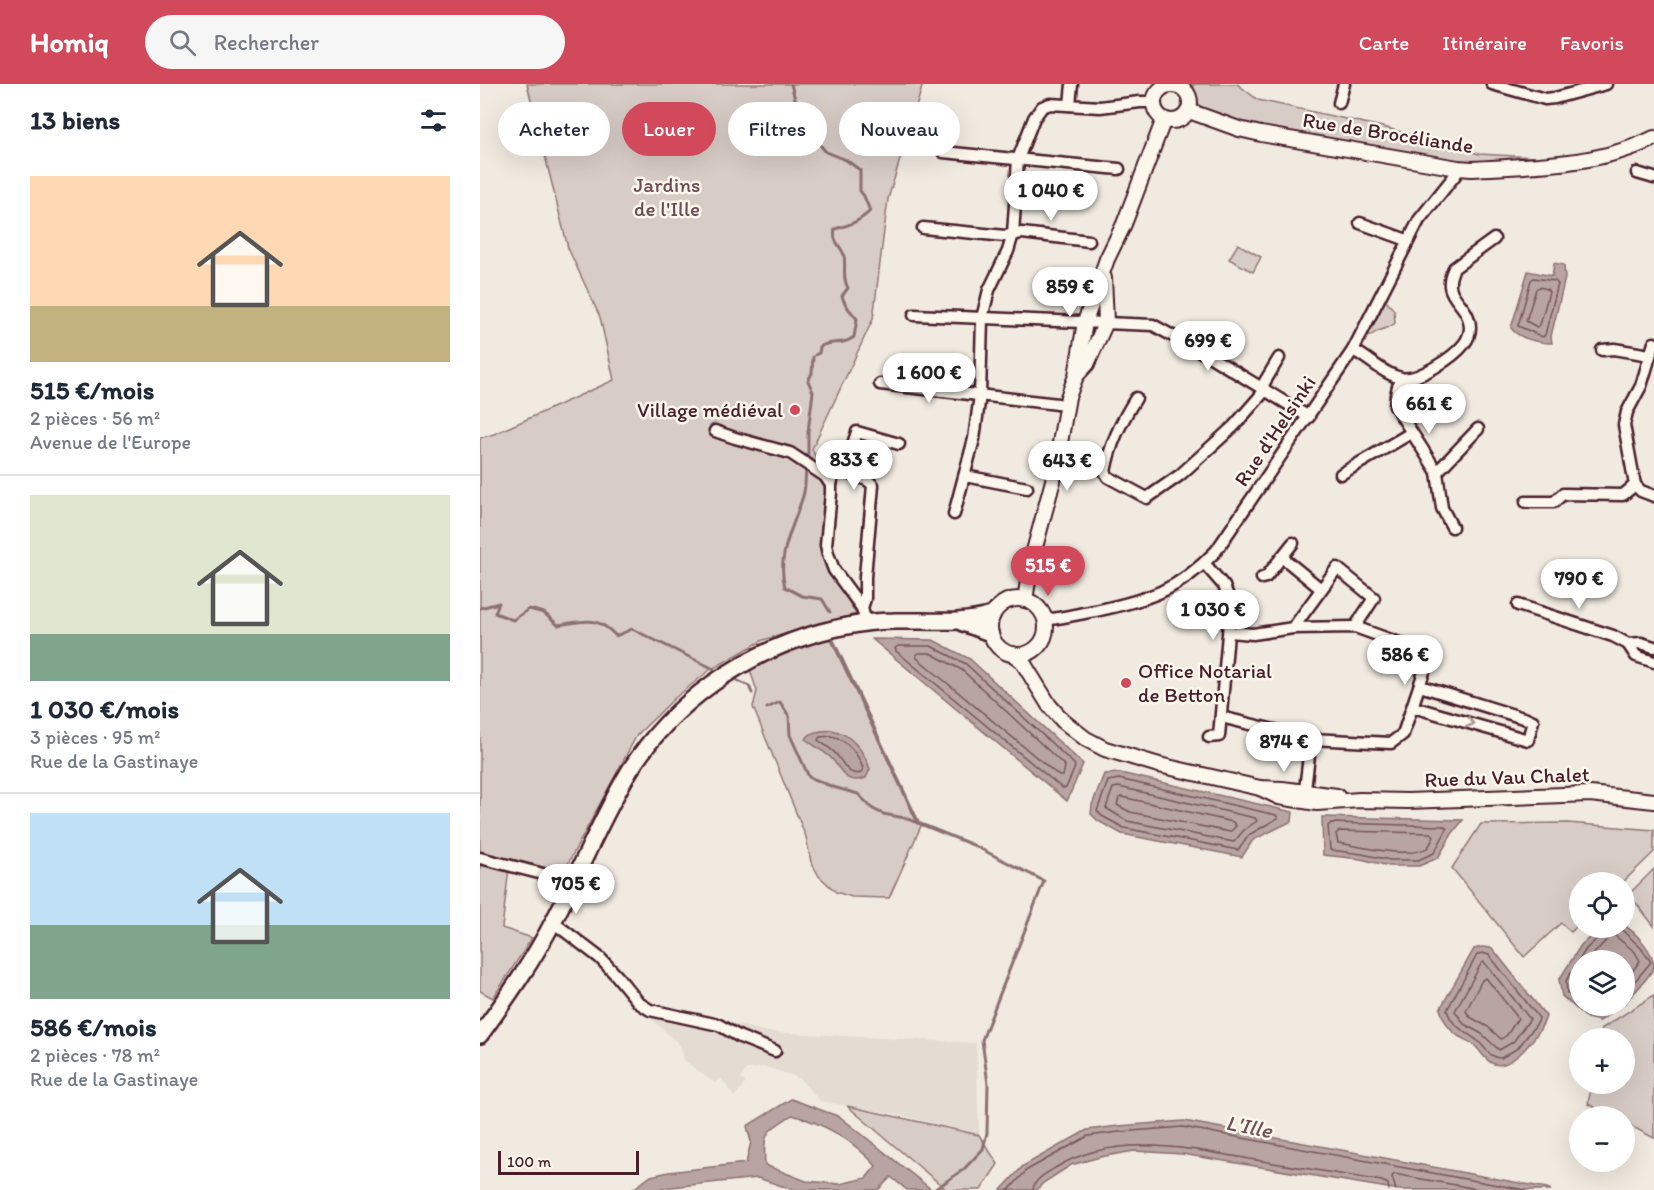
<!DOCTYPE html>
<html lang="fr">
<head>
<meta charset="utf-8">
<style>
  body { margin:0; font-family:Itim,sans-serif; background:#f6f6f7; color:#1f2937; height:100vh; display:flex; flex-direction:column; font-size:22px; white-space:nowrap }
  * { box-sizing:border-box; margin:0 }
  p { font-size:20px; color:#747a83 }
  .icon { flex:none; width:33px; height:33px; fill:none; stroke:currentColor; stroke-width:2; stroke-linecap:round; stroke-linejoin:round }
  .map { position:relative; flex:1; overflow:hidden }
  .details { display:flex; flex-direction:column; background:#fff; width:480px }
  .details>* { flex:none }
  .hud { position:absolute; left:18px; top:18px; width:570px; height:54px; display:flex; gap:12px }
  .controls { position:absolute; left:1089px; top:788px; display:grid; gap:12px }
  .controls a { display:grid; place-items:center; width:66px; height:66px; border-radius:50%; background:#fff; box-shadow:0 6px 24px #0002; font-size:30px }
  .scale { position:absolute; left:18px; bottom:15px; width:141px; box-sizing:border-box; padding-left:6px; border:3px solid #4a1f2b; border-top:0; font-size:16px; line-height:21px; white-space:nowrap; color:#4a1f2b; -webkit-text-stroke:4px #fbf7ec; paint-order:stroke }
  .price { position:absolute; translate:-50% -51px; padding:0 14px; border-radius:21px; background:#fff; color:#222; font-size:20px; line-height:39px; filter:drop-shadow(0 2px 3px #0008) }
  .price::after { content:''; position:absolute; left:50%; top:36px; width:18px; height:14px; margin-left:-9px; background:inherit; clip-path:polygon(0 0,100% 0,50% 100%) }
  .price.current { background:#d1495b; color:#fff }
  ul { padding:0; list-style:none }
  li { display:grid; align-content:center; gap:12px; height:318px; padding:0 30px }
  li+li { border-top:2px solid #e0e1e3 }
  li span { display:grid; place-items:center; height:186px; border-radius:0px; color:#555 }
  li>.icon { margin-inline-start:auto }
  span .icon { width:108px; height:108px; fill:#fffc; stroke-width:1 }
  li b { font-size:26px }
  h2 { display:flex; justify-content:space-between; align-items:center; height:72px; padding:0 30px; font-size:26px }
  .chip { padding:0 21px; border-radius:27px; background:#fff; box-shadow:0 6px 24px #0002; font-size:21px; line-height:54px }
  .chip.current { background:#d1495b; color:#fff }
  header { display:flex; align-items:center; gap:36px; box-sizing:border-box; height:84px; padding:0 30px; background:#d1495b; color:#fff }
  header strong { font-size:28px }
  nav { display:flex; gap:33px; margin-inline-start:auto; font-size:21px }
  .search { width:420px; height:54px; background:#f6f6f7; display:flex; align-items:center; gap:15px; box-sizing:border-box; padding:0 21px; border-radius:33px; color:#747a83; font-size:22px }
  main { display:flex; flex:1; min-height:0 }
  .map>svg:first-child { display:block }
  .built { fill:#e4dbd2 }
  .green { fill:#d8ccc6; stroke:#917678; stroke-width:1.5 }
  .water { fill:#b8a4a2; stroke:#8c6f72; stroke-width:1.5; fill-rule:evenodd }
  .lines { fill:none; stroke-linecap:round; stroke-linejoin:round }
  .shore { stroke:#76545b; stroke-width:1.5 }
  .stream { stroke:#8c6f72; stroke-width:3 }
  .minor-casing { stroke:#4a1f2b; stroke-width:15 }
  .tertiary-casing { stroke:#4a1f2b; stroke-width:18 }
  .secondary-casing { stroke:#4a1f2b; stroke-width:20 }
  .minor { stroke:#fbf7ec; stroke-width:10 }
  .tertiary { stroke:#fbf7ec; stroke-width:14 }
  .secondary { stroke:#fbf7ec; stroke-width:15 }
  .oneway { stroke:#ab9695 }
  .poi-dot { fill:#d1495b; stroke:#fbf7ec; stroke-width:2 }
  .labels { text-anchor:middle; stroke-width:5; stroke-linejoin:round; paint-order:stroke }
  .street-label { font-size:21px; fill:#4a1f2b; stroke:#fbf7ec }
  .park-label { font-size:21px; fill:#6e4a52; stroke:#fbf7ec }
  .poi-label { font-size:21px; fill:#4a1f2b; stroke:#fbf7ec; text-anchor:end }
  .water-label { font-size:22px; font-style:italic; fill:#704e55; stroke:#fbf7ec }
</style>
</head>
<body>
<header>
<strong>Homiq</strong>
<div class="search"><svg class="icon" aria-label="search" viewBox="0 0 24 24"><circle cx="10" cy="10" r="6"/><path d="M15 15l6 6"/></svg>Rechercher</div>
<nav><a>Carte</a><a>Itinéraire</a><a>Favoris</a></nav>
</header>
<main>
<section class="details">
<h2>13 biens<svg class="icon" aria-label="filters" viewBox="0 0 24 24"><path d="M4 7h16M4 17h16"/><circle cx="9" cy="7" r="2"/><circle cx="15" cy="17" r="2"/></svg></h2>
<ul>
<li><span style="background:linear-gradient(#ffd9b3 70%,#c2b280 0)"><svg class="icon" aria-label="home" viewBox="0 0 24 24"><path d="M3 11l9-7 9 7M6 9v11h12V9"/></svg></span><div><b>515 €/mois</b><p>2 pièces · 56 m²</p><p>Avenue de l'Europe</p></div></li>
<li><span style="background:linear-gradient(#dfe7d0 75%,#7fa58c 0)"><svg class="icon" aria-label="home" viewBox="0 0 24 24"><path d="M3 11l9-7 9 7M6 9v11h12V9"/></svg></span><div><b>1 030 €/mois</b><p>3 pièces · 95 m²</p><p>Rue de la Gastinaye</p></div></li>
<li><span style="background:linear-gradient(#bfe0f5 60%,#7fa58c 0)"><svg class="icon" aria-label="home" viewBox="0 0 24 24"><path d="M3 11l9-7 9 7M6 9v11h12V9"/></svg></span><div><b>586 €/mois</b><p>2 pièces · 78 m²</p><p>Rue de la Gastinaye</p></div></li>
</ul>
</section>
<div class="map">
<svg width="1174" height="1106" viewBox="0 0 1174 1106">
  <rect width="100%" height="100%" fill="#f0eae0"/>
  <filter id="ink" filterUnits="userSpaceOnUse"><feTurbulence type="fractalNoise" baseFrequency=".0167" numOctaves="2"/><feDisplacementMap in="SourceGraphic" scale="12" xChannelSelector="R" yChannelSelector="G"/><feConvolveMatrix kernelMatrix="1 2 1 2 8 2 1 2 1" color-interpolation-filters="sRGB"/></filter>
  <g filter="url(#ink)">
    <!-- built -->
    <polygon class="built" points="165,918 288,948 496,959 499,1051 420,1031 340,1017 319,994 286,983 266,985 260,995 266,998 254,1013 241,994 235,999 205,977 200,961 169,933"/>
    <!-- green -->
    <g class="green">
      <polygon points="47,0 443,0 408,115 393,235 332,365 349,405 342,448 344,475 376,530 283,556 230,586 196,613 157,651 86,783 75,786 30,775 22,844 52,854 13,914 0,907 0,354 14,350 134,296 120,233 88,164"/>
      <polygon points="713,0 757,0 778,16 907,44 999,70 1054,73 1055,75 978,79 783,44 746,34 722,23 719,21"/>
      <polygon points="758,160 781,173 773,188 749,175"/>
      <path d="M905,216L914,226L915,239C908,246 897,245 890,252L888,251L890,246Z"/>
      <polygon points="352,552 441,742 409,814 372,813 356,808 339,792 331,778 326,753 273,623 277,607 269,583 318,560"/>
      <polygon points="1088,739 1174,746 1174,768 1143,798 1100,798 1099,840 1091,848 1081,839 1044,873 972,784 1001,740"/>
      <polygon points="1174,785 1174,842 1149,810"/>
      <polygon points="1174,911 1174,1054 1145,1039 1144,1032 1131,1032 1108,1020 1112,999 1144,999 1144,954 1120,954 1121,945"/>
      <polygon points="367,1022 499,1051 518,1080 501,1106 467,1106"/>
    </g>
    <!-- water -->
    <g class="water">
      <path d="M1074,179L1084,181L1085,194L1071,252L1072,259C1059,259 1039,255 1031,244L1048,187L1072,192Z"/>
      <polygon points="392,555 453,556 490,575 603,680 587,717"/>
      <path d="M352,646C371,650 384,667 390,685L386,694C363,702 363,685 349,672C342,666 333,662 326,655C332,646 342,647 352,646Z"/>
      <polygon points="640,689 813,728 812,737 773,756 762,773 642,750 618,737 611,730 612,721 624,690"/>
      <polygon points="842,733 983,736 972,750 958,774 939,782 909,782 881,775 843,771"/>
      <path d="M1145,842C1155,848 1174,868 1174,882C1172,891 1152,911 1145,919L1144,876H1100V921H1141L1120,937L1107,934L1082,912L1079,896L1101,861L1121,843Z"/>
      <path d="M1002,863L1012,864L1066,932C1062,948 1033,986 1014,980C1005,977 1001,967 994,961C989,957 983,955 978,952C969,946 963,935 960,925L994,865Z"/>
      <path d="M311,1015L360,1033L452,1106H427L411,1093L399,1105L396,1106H314L278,1094L191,1103L177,1106H152L171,1092L189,1088L266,1079L271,1058L267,1042ZM312,1031C346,1040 373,1056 396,1082L386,1094L360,1100L326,1097L285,1081C283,1047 285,1049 312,1031Z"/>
      <polygon points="704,1037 1067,1104 1071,1106 920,1106 702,1070 654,1067 620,1073 591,1081 563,1099 557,1106 521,1106 543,1082 607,1046 638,1042"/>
    </g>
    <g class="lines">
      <!-- shore -->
      <g class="shore">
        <polygon points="1054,194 1075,197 1078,200 1065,251 1063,253 1038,242 1051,196"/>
        <polygon points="1059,203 1067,205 1069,208 1060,241 1057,243 1046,237 1056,205"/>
        <polygon points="418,562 451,562 486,580 594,680 595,683 586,704 582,704 416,567 415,564"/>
        <polygon points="439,569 450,569 482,586 585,682 583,692 579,692 437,574 436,571"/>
        <path d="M351,652C366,655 379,670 383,685L381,689C367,693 363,677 355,669C350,664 343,660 338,656L340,653Z"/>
        <polygon points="639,695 796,731 798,734 769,751 758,766 644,744 622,732 617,727 628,697"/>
        <polygon points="639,703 775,734 777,737 764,746 754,758 647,737 626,724 633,704"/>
        <polygon points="642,713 753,738 756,742 750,748 650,728 637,721 639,714"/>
        <polygon points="851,739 964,742 967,745 954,769 938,776 910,776 882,770 850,766 848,742"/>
        <path d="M859,747L951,749L954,752C952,756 950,762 947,764C930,775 878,762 858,759L856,750Z"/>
        <polyline points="1139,843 1161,864 1171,878 1144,910"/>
        <path d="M1002,869L1009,871L1059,934L1058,938L1038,964L1021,974C1010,974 1006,964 998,957C985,946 973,945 967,926L997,871Z"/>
        <polyline points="1108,876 1131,851 1134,851 1155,868 1160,877 1144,898"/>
        <polygon points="1004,878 1050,935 1033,958 1019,966 1002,950 984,940 975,927 1001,880"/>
        <polygon points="1006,894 1038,934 1027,951 1021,955 1008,943 990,933 986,927 1002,896"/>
        <polyline points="1100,919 1087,909 1086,897 1106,865 1123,849 1124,843"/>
        <polyline points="529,1106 547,1086 608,1052 639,1048 703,1043 1045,1106"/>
        <path d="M553,1106C554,1095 566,1090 575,1084C635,1047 710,1065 776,1076C818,1083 860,1090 902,1097L908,1100L909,1106"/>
        <polyline points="916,1106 912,1093 914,1090 1003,1106"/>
      </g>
      <!-- stream -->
      <g class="stream">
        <path d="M311,0L316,19L332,31L339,44L337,57L346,68L366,76L380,86V107L384,112L390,127C379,138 369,141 355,145C352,159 361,161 364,171C366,182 362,195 368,204L362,212C365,223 371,227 377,235L374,253C361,263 351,255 340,263L339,269L335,271"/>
        <polyline points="328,377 328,348 333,308 328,297 332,289 333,273"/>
        <path d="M326,383C325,393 326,403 323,412C314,442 296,471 305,503L322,512L342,515L350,528"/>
        <path d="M0,524L19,519L15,529L33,536L49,525L64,529L78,541C105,537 116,531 136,552L152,545L234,585"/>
        <polyline points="351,554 438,739 493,761 564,797 502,956 508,1000 507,1049 503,1065 484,1085 454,1106"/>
        <polyline points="252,594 269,602 272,609"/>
        <polyline points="287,624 300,618 309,632 310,651 329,693 353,703 378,710 393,725 403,730 425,734 438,739"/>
      </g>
      <defs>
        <g id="minor">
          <polyline points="1012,0 1065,15 1075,14 1126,0"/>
          <polyline points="859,19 864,0"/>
          <polyline points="590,21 592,0"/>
          <polyline points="463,68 639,85"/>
          <polyline points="1157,89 1174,94"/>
          <polyline points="880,139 927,156"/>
          <polyline points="443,144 525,152 542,149 609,157"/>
          <polyline points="434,231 673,241 734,275 829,333"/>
          <polyline points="1174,259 1161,302 1147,328 1144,341 1155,401 1161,407 1174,412"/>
          <path d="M873,266C889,274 903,290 921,294C937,298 974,273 984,260C988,255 990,249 990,243C989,217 959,214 974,184L1014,155"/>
          <polyline points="1122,266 1134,265 1170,271"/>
          <polyline points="920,294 916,311 915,322 957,388 998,345"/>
          <polyline points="400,300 578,320"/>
          <path d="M656,314C641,338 630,360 625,388L628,393L667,414L700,391L754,342L782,310L784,299L799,274"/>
          <polyline points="235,347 255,354 310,369 345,392 351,401 351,409 346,461 348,470 354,486 382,524 386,539"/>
          <polyline points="362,387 387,396 393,401 385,493 385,515 382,524"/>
          <polyline points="957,388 962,424 972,443"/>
          <polyline points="861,390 931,349"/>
          <polyline points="485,392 547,404"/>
          <polyline points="351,401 353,392 365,384 377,348 419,360"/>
          <polyline points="1046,418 1074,418 1083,410 1143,411 1155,401"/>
          <polyline points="474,430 494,355 500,311 502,234 509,206 528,167 533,150 538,75 554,34 562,23 570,20 620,23 660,18 674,18"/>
          <polyline points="802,473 841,505"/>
          <polyline points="724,479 744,502 748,512 750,527 739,652 729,653"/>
          <polyline points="782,494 786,493 813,459"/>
          <polyline points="1038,521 1133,552 1148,560 1156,572 1174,578"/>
          <path d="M565,536C582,534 598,530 615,527C667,516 698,507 736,467L873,266L939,136L976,90L978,84"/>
          <polyline points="813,544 857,484 894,514 875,543"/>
          <polyline points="1148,560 1161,559 1174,563"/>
          <polyline points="933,623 1048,656 1053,637 940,602"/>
          <polyline points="741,633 831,655 911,659 923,650 950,570 875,543 813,544 773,550 749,548"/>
          <polyline points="824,714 831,655"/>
          <polyline points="0,774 94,798"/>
          <polyline points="73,838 120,874 137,892 159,919 170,926 239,941 260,953 295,967"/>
        </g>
        <g id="tertiary">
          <circle cx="692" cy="19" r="18"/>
          <path d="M709,27L759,45L781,50L978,84L992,85C1054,81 1118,82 1174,54"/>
          <polyline points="596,292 607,280 626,238 624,194"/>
          <circle cx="538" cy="543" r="28"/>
          <polyline points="545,516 551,478 574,393 588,313 596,292 605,238 627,175 644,140 684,35"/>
          <polyline points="533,570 542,577 569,621 583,637 606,655 625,665 679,681 780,704 802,705 857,712"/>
          <polyline points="780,704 799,713 837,719 880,716 928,717 1110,710 1174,717"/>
        </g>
        <g id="secondary">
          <polyline points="483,539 510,549"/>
          <path d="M0,951C27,914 53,877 74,836C100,787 121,734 150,686C193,618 264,569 341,548C364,542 389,537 413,537C446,536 480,541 512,531"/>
        </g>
      </defs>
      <!-- minor casing -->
      <use href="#minor" class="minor-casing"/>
      <!-- tertiary casing -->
      <use href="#tertiary" class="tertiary-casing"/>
      <!-- secondary casing -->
      <use href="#secondary" class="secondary-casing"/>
      <!-- minor -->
      <use href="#minor" class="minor"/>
      <!-- tertiary -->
      <use href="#tertiary" class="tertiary"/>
      <!-- secondary -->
      <use href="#secondary" class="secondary"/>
    </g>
    <!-- one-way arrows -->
    <defs><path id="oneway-chevron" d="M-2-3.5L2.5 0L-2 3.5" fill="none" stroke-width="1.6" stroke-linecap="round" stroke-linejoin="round" transform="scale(1.5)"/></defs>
    <use class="oneway" href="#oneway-chevron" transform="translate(990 639) rotate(16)"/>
  </g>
  <!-- markers -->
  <g class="poi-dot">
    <circle cx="315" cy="326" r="6"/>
    <circle cx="646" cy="599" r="6"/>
  </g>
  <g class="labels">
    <!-- street labels -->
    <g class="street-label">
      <text transform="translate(908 49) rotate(9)" y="7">Rue de Brocéliande</text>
      <text transform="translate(795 347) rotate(-56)" y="7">Rue d'Helsinki</text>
      <text transform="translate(1027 693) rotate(-2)" y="7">Rue du Vau Chalet</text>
    </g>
    <!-- park labels -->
    <g class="park-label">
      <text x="187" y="108">Jardins<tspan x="187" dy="24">de l'Ille</tspan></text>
    </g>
    <!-- poi labels -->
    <g class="poi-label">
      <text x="303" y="333">Village médiéval</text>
      <text x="658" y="594" text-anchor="start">Office Notarial<tspan x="658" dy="24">de Betton</tspan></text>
    </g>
    <!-- water labels -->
    <g class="water-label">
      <text transform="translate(769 1042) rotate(11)" y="8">L'Ille</text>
    </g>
  </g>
</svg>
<div class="controls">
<a><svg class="icon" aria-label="locate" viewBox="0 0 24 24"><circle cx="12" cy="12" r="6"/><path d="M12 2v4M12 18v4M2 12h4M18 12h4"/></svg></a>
<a><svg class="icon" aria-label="layers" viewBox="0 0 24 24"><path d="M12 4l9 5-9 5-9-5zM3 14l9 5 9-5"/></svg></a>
<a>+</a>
<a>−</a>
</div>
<div class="scale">100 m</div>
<b class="price" style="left:571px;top:138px">1 040 €</b>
<b class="price" style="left:590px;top:234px">859 €</b>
<b class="price" style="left:728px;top:288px">699 €</b>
<b class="price" style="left:449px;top:320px">1 600 €</b>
<b class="price" style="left:949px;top:351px">661 €</b>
<b class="price" style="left:374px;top:407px">833 €</b>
<b class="price" style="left:587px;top:408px">643 €</b>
<b class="price current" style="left:568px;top:513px">515 €</b>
<b class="price" style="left:1099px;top:526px">790 €</b>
<b class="price" style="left:733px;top:557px">1 030 €</b>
<b class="price" style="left:925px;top:602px">586 €</b>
<b class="price" style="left:804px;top:689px">874 €</b>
<b class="price" style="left:96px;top:831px">705 €</b>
<div class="hud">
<a class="chip">Acheter</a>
<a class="chip current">Louer</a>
<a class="chip">Filtres</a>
<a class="chip">Nouveau</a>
</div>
</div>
</main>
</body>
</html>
